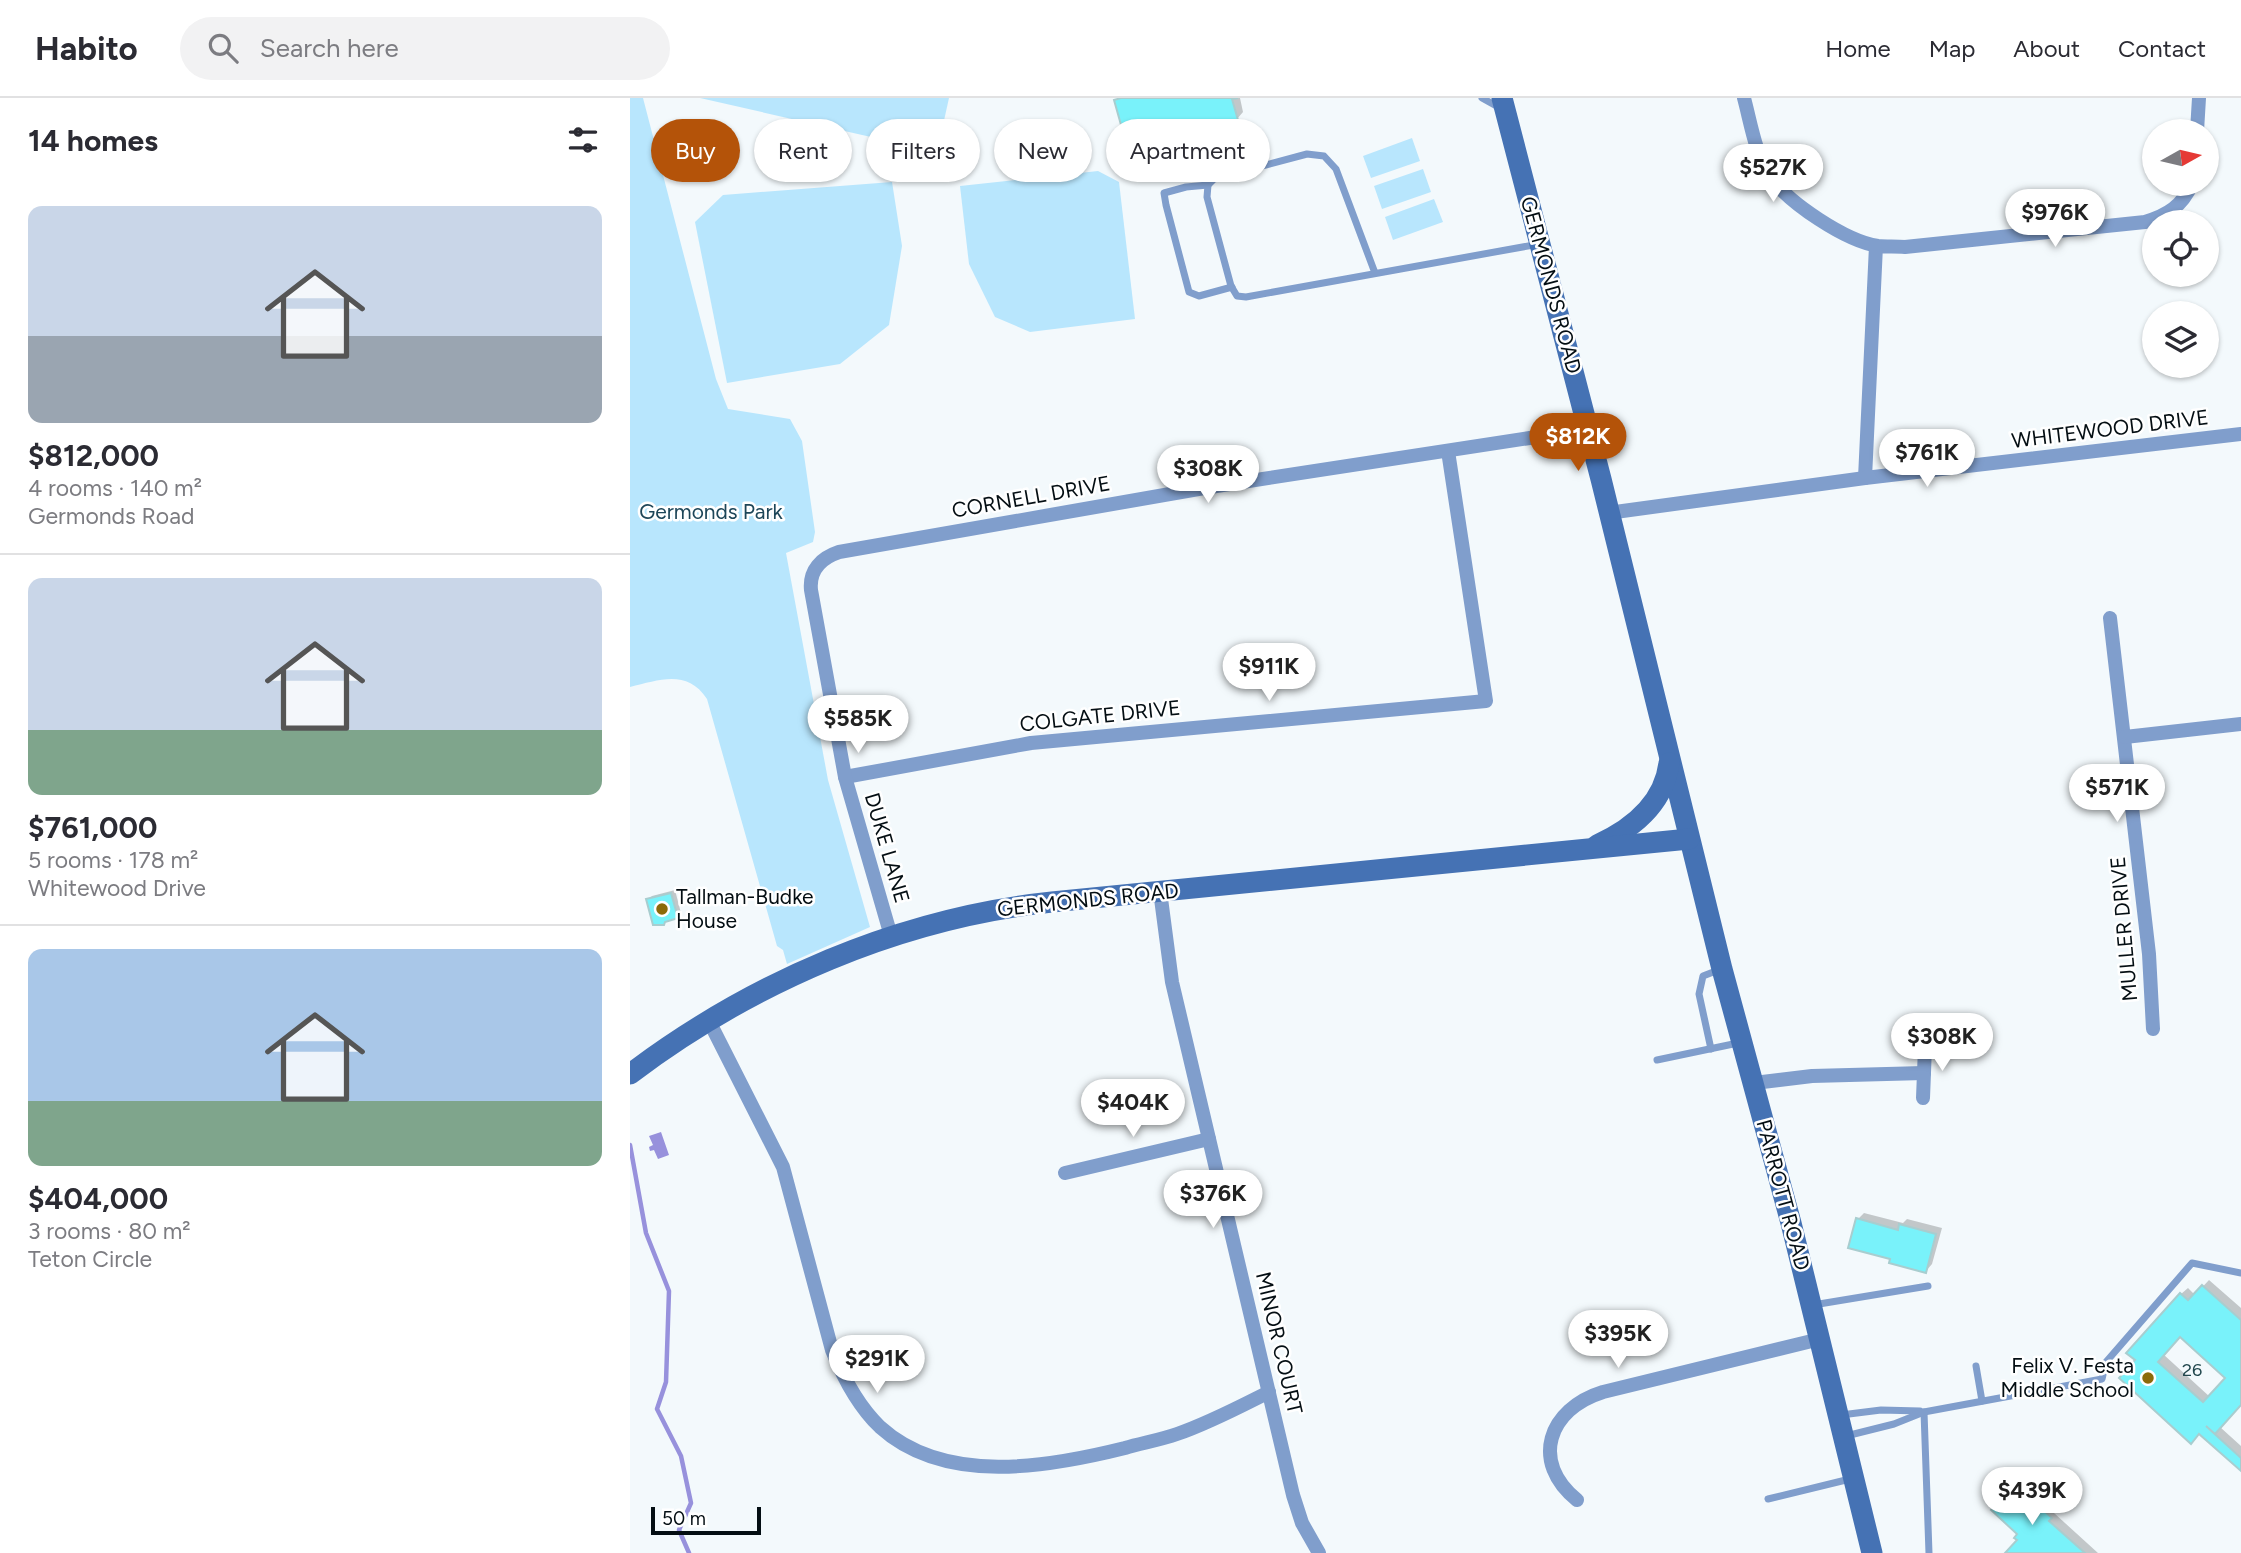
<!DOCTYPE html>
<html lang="en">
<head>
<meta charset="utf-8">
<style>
  body { margin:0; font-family:Figtree,sans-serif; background:#f2f2f3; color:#2b2b33; height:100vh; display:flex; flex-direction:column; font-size:26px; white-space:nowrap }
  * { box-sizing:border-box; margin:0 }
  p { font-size:23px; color:#7c7c81 }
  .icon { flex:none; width:38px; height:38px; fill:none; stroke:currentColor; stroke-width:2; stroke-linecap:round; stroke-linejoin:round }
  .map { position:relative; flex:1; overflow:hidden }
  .panel { display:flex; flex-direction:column; background:#fff; width:630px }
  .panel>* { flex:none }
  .banner { position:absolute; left:21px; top:21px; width:665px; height:63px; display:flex; gap:14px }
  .needle { width:46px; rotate:82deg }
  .tools { position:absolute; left:1512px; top:21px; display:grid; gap:14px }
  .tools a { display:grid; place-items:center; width:77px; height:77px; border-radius:50%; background:#fff; box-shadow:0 2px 5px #0004; font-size:35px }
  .scale { position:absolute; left:21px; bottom:18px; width:110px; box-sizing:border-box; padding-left:7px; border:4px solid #040e13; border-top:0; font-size:19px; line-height:24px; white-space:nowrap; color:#040e13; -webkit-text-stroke:5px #fff; paint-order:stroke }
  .price { position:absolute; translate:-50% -60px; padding:0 16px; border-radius:24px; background:#fff; color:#222; font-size:23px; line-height:46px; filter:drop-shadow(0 2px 4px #0008) }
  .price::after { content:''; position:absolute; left:50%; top:42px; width:21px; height:16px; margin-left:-10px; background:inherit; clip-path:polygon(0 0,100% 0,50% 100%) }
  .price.current { background:#b45309; color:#fff }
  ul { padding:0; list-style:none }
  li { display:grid; align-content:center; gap:14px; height:371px; padding:0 28px }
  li+li { border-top:2px solid #e1e1e2 }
  li span { display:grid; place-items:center; height:217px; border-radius:14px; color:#555 }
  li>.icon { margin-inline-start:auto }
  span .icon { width:126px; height:126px; fill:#fffc; stroke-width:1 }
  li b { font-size:30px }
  h2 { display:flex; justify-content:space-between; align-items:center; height:84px; padding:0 28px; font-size:30px }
  .chip { padding:0 24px; border-radius:32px; background:#fff; box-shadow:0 2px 5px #0004; font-size:24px; line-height:63px }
  .chip.current { background:#b45309; color:#fff }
  header { display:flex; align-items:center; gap:42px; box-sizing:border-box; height:98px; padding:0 35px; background:#fff; border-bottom:2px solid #e1e1e2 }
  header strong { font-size:33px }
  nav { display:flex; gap:38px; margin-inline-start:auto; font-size:24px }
  .search { width:490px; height:63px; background:#f2f2f3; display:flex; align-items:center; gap:18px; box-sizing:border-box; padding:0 24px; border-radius:38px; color:#7c7c81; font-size:26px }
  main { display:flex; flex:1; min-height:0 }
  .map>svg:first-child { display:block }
  .green { fill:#b8e6fd }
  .water { fill:#9791dc }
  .shadow { fill:#0003; fill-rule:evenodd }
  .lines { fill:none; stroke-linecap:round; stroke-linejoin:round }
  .stream { stroke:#9791dc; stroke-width:4.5 }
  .building { fill:#79f2fa; stroke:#a8cdcf; stroke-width:2; fill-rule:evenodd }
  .lane { stroke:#809ecc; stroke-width:7 }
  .street { stroke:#809ecc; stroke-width:14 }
  .secondary { stroke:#4572b4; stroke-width:21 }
  .poi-dot { fill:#8b6a0a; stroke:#fff; stroke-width:2.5 }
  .labels { text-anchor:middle; stroke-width:5; stroke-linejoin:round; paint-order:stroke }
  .number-label { font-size:18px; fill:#21474d }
  .street-label { font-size:21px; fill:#040e13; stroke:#fff }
  .park-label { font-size:21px; fill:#1d4659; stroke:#fff }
  .poi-label { font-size:21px; fill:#040e13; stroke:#fff; text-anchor:start }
</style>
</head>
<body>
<header>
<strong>Habito</strong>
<div class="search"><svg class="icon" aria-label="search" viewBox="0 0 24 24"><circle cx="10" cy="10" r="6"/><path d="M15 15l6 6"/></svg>Search here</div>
<nav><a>Home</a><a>Map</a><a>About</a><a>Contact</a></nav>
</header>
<main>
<section class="panel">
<h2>14 homes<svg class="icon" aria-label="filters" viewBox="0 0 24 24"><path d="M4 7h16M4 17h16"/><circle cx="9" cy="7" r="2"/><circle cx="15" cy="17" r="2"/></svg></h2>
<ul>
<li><span style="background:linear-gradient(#c9d6e8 60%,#9aa5b1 0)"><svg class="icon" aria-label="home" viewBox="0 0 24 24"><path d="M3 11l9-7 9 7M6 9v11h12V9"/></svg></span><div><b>$812,000</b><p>4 rooms · 140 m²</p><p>Germonds Road</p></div></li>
<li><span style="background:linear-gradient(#c9d6e8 70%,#7fa58c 0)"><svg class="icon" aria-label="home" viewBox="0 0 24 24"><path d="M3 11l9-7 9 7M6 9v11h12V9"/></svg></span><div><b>$761,000</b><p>5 rooms · 178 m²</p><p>Whitewood Drive</p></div></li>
<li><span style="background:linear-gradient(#a9c7e8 70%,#7fa58c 0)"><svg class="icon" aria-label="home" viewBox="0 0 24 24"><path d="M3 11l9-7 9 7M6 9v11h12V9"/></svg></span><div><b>$404,000</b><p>3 rooms · 80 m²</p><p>Teton Circle</p></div></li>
</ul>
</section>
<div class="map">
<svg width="1611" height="1455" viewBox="0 0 1611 1455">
  <rect width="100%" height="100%" fill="#f3f9fc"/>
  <!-- green -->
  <g class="green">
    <path d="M0,0H13L86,281L98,311L160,321L172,343L185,434L183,444L156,455L198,682L240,829L157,866L153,852L147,848L77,601C57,571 30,582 0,589Z"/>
    <polygon points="70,0 319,0 307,54"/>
    <polygon points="782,40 790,63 741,80 733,58"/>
    <polygon points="793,71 801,94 752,111 744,88"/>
    <polygon points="468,73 489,84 505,221 400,234 365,219 339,166 330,88"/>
    <polygon points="262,84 272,148 259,227 210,266 97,285 65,124 93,97"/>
    <polygon points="804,101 813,124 763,142 755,119"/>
  </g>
  <!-- water -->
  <polygon class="water" points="31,1034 39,1057 28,1061 24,1052 20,1053 19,1049 23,1047 19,1038"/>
  <!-- shadow -->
  <g class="shadow">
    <polygon points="489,0 610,0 613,14 607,21 547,26 490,36 494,31 486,2"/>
    <polygon points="45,792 51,815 47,819 37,821 18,802 22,798"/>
    <polygon points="1234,1115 1273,1125 1277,1121 1312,1130 1302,1166 1296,1173 1262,1160 1228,1121"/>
    <path d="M1579,1182L1611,1210V1305L1590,1329L1611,1348V1371L1570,1334L1507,1262L1551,1196L1558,1190L1565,1197ZM1551,1237L1598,1280L1580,1299L1533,1256Z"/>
    <polygon points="1386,1388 1393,1395 1400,1388 1427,1412 1424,1415 1468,1455 1377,1455 1389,1442 1390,1436 1379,1395"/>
  </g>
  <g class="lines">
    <!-- stream -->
    <polyline class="stream" points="0,1047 16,1135 39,1193 36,1284 27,1311 51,1358 61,1405 49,1432 59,1455"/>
  </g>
  <!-- building -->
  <g class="building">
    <polygon points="491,0 608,0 602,1 608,22 548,38 545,28 490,42 488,35 493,34 484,2"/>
    <polygon points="41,795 48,820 35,824 34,827 23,827 16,801"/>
    <polygon points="1226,1120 1268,1132 1269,1126 1306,1136 1296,1175 1259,1165 1260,1161 1218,1150"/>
    <path d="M1572,1187L1611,1222V1307L1585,1336L1576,1328L1611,1360V1373L1569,1336L1561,1346L1489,1280L1505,1262L1496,1255L1550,1195L1558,1202ZM1550,1239L1595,1280L1573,1304L1528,1264Z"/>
    <polygon points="1378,1393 1385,1400 1392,1393 1422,1420 1419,1423 1455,1455 1375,1455 1387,1442 1384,1440 1387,1436 1361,1412"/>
  </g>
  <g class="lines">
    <!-- lane -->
    <g class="lane">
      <polyline points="852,0 870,10"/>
      <polyline points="578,87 556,89 534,95 536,107 559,194 569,198 602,189"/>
      <polyline points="745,175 706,71 694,58 677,56 584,81 578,87 577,99 601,188 607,198 616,199 909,146"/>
      <polyline points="1081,951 1069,896 1073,878 1091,871"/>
      <polyline points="1027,962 1108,945"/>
      <polyline points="1183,1207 1298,1188"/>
      <polyline points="1346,1268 1352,1303"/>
      <polyline points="1294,1314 1299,1455"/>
      <polyline points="1211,1317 1251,1312 1290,1313"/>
      <polyline points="1216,1338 1264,1326 1294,1314 1472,1281 1476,1264 1562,1165 1611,1175"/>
      <polyline points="1138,1401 1220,1381"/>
    </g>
    <!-- street -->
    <g class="street">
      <path d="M1114,0C1121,26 1125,55 1140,78C1158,105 1216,143 1248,148C1257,149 1266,148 1275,149L1515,124C1538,117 1552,108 1562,86"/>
      <polyline points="1567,33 1569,0"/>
      <polyline points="1235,380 1246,148"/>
      <polyline points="978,415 1235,380 1611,336"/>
      <polyline points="1480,520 1519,856 1523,931"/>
      <polyline points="1495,639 1611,626"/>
      <polyline points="215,679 401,645 856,603 818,353"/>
      <polyline points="530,793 542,884 663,1397 672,1425 689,1455"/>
      <path d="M261,838L215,679L181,492C179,472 191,460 209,454L580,389L958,331"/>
      <path d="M79,923L153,1069L202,1252C213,1279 229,1309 250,1329C315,1388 419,1369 495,1350C512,1345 530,1342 547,1336C579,1325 609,1309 639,1294"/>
      <polyline points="1124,985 1182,978 1294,975"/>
      <polyline points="1293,1000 1295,949"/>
      <polyline points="435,1075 579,1041"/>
      <path d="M947,1402C900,1364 918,1311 973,1294L1190,1241"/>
    </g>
    <!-- secondary -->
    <g class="secondary">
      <polyline points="872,0 971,381 1092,871 1161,1125 1242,1455"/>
      <path d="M967,747C1002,731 1034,706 1039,665"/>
      <path d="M0,976C122,884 270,820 422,804L1059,741"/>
    </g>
  </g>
  <!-- markers -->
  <g class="poi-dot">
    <circle cx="32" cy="811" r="7"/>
    <circle cx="1518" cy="1280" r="7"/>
  </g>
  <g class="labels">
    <!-- number labels -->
    <g class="number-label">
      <text x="1562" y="1278">26</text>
    </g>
    <!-- street labels -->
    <g class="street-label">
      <text transform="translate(921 187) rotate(75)" y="7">GERMONDS ROAD</text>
      <text transform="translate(1480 331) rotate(-7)" y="7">WHITEWOOD DRIVE</text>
      <text transform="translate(401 399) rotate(-10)" y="7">CORNELL DRIVE</text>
      <text transform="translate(470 618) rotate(-6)" y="7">COLGATE DRIVE</text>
      <text transform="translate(257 750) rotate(74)" y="7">DUKE LANE</text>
      <text transform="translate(458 802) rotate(-6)" y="7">GERMONDS ROAD</text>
      <text transform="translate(1494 831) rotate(-95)" y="7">MULLER DRIVE</text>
      <text transform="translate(1153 1097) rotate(75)" y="7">PARROTT ROAD</text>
      <text transform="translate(649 1245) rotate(77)" y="7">MINOR COURT</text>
    </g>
    <!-- park labels -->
    <g class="park-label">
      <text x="81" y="421">Germonds Park</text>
    </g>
    <!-- poi labels -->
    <g class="poi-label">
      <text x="46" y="806">Tallman-Budke<tspan x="46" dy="24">House</tspan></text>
      <text x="1504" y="1275" text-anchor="end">Felix V. Festa<tspan x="1504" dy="24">Middle School</tspan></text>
    </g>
  </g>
</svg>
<div class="tools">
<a><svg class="needle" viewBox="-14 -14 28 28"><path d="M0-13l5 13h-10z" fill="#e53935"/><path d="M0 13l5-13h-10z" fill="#7c7c81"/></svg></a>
<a><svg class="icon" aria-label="locate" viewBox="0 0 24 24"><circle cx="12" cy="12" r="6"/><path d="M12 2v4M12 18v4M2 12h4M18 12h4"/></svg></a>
<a><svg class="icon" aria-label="layers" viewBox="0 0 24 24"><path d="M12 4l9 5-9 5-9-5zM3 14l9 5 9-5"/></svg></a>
</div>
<div class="scale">50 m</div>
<b class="price" style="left:1143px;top:106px">$527K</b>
<b class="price" style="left:1425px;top:151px">$976K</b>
<b class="price current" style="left:948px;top:375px">$812K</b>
<b class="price" style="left:1297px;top:391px">$761K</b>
<b class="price" style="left:578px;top:407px">$308K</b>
<b class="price" style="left:639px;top:605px">$911K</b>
<b class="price" style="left:228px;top:657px">$585K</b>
<b class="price" style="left:1487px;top:726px">$571K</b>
<b class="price" style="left:1312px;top:975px">$308K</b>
<b class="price" style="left:503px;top:1041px">$404K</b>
<b class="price" style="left:583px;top:1132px">$376K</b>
<b class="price" style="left:988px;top:1272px">$395K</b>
<b class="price" style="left:247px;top:1297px">$291K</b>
<b class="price" style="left:1402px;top:1429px">$439K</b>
<div class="banner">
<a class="chip current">Buy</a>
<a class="chip">Rent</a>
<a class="chip">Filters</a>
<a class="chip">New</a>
<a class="chip">Apartment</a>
</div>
</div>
</main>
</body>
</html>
